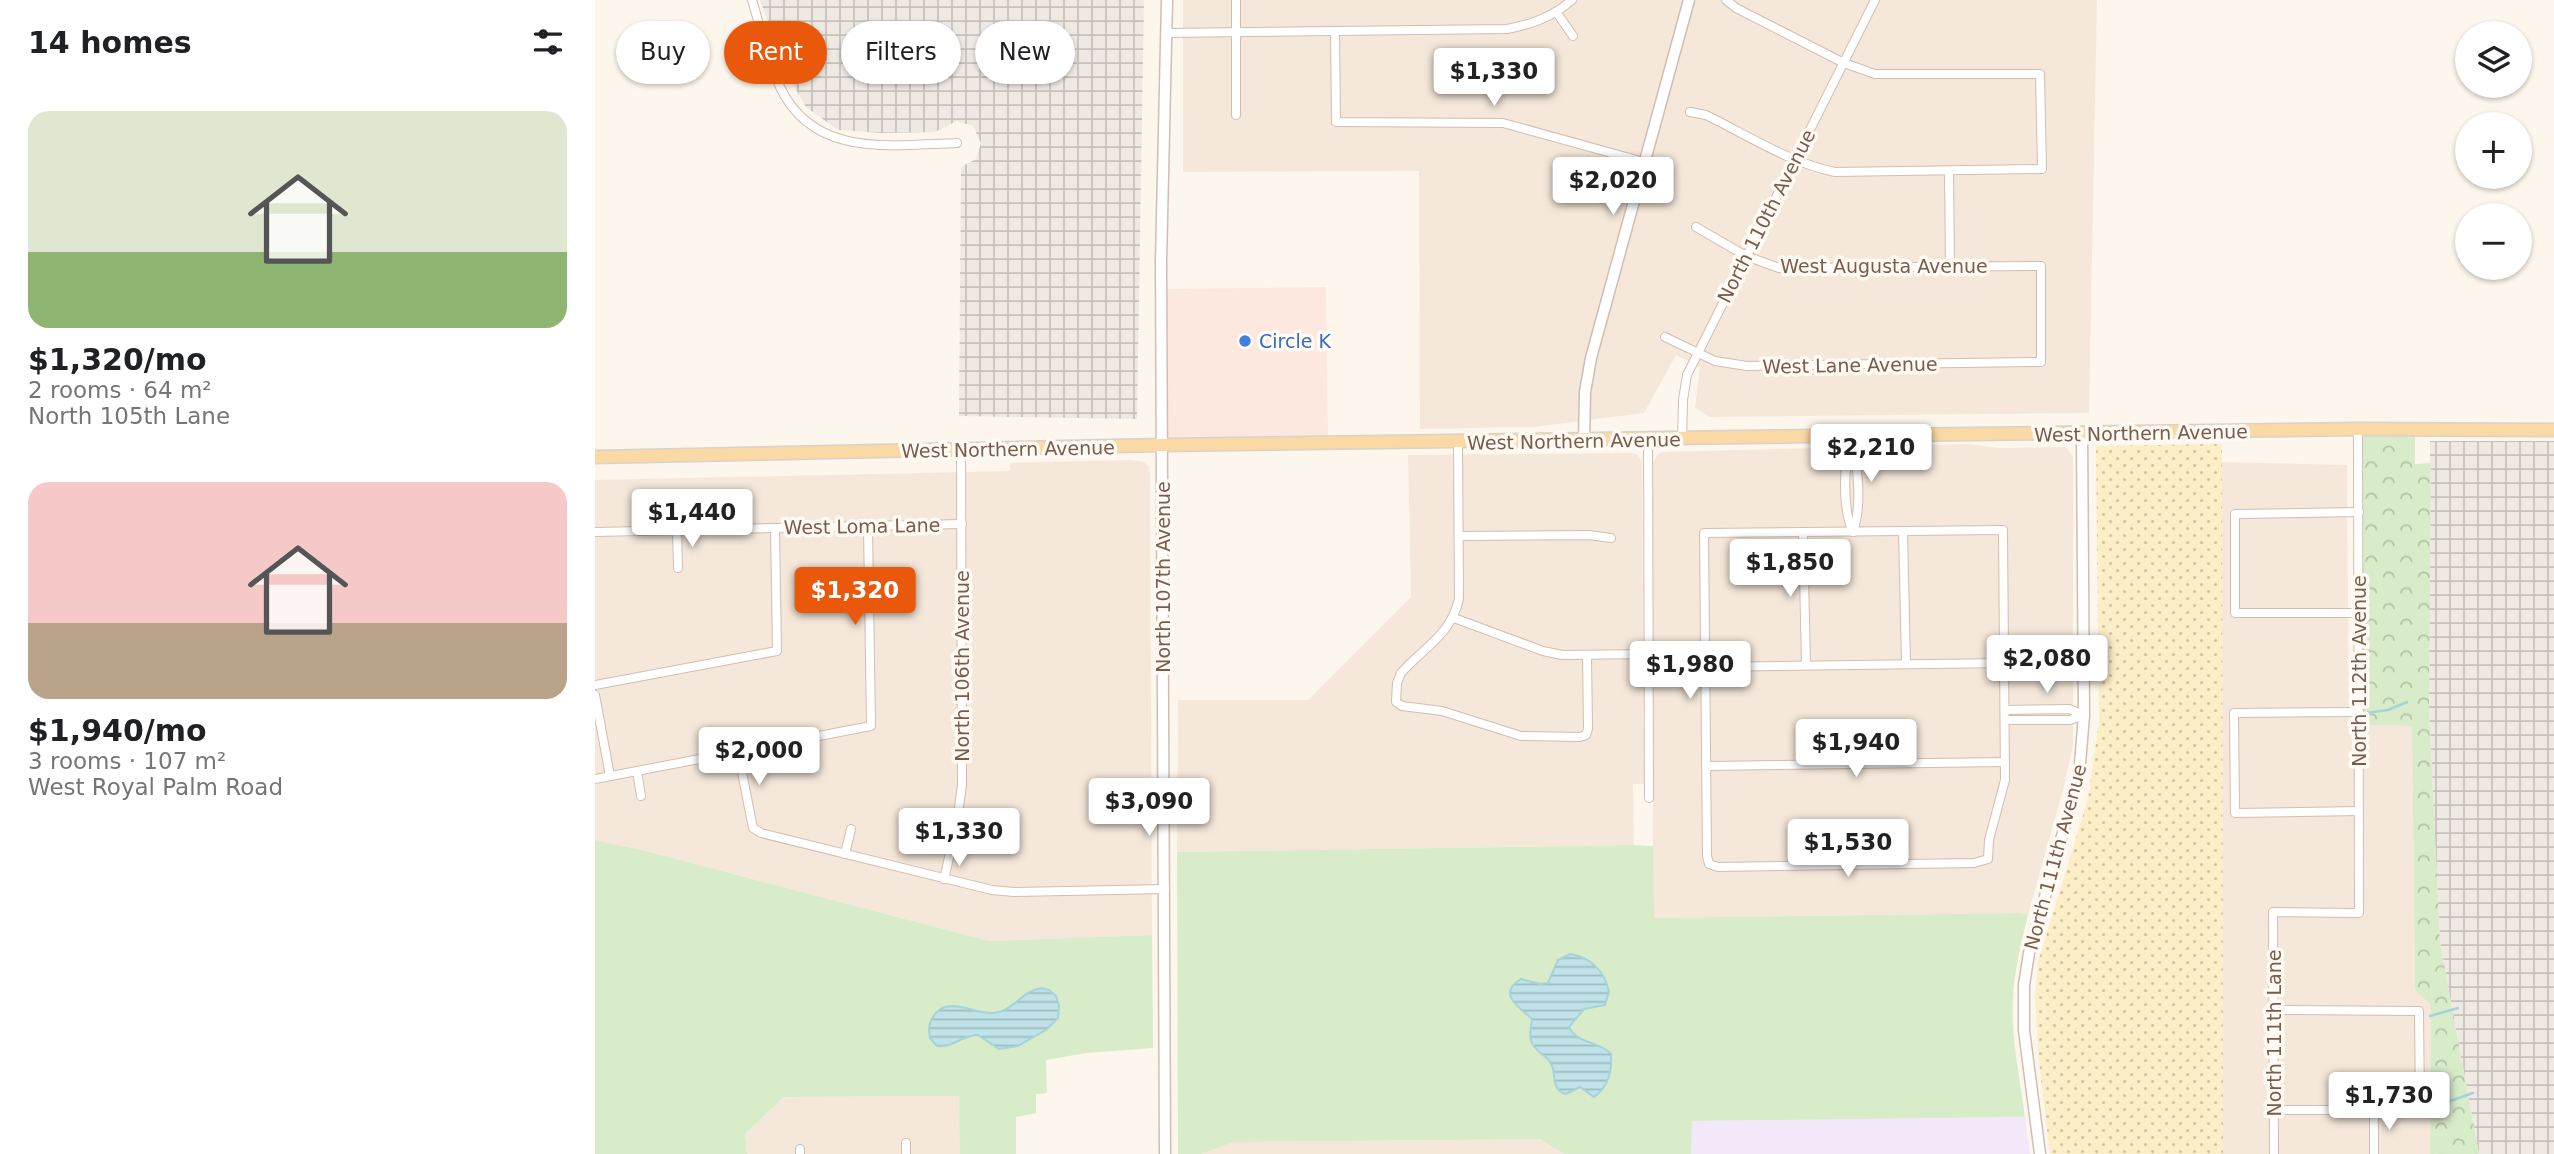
<!DOCTYPE html>
<html lang="en">
<head>
<meta charset="utf-8">
<style>
  body { margin:0; font-family:"DejaVu Sans",sans-serif; background:#f6f6f6; color:#202124; height:100vh; display:flex; flex-direction:column; font-size:26px; white-space:nowrap }
  * { box-sizing:border-box; margin:0 }
  p { font-size:23px; color:#757577 }
  .icon { flex:none; width:38px; height:38px; fill:none; stroke:currentColor; stroke-width:2; stroke-linecap:round; stroke-linejoin:round }
  .map { position:relative; flex:1; overflow:hidden }
  .details { display:flex; flex-direction:column; background:#fff; width:595px }
  .details>* { flex:none }
  .hud { position:absolute; left:21px; top:21px; width:665px; height:63px; display:flex; gap:14px }
  .controls { position:absolute; left:1860px; top:21px; display:grid; gap:14px }
  .controls a { display:grid; place-items:center; width:77px; height:77px; border-radius:50%; background:#fff; box-shadow:0 2px 5px #0004; font-size:35px }
  .price { position:absolute; translate:-50% -60px; padding:0 16px; border-radius:7px; background:#fff; color:#222; font-size:23px; line-height:46px; filter:drop-shadow(0 2px 4px #0008) }
  .price::after { content:''; position:absolute; left:50%; top:42px; width:21px; height:16px; margin-left:-10px; background:inherit; clip-path:polygon(0 0,100% 0,50% 100%) }
  .price.on { background:#ea580c; color:#fff }
  ul { padding:0; list-style:none }
  li { display:grid; align-content:center; gap:14px; height:371px; padding:0 28px }
  li span { display:grid; place-items:center; height:217px; border-radius:21px; color:#555 }
  li>.icon { margin-inline-start:auto }
  span .icon { width:126px; height:126px; fill:#fffc; stroke-width:1 }
  li b { font-size:30px }
  h2 { display:flex; justify-content:space-between; align-items:center; height:84px; padding:0 28px; font-size:30px }
  .chip { padding:0 24px; border-radius:32px; background:#fff; box-shadow:0 2px 5px #0004; font-size:24px; line-height:63px }
  .chip.on { background:#ea580c; color:#fff }
  main { display:flex; flex:1; min-height:0 }
  .map>svg:first-child { display:block }
  .residential { fill:#f5e8da }
  .commercial { fill:#fde8e0 }
  .industrial { fill:url(#industrial-grid) }
  .education { fill:#f3e8fa }
  .grass { fill:#d8ecc9 }
  .sand { fill:url(#sand-dots) }
  .park { fill:url(#park-crowns) }
  .water { fill:url(#water-rules); stroke:#a5d3da; stroke-width:2 }
  .lines { fill:none; stroke-linecap:round; stroke-linejoin:round }
  .stream { stroke:#a5d3da; stroke-width:2.5 }
  .minor-casing { stroke:#d1beb0; stroke-width:10 }
  .tertiary-casing { stroke:#d1beb0; stroke-width:13 }
  .primary-casing { stroke:#dad1cd; stroke-width:15 }
  .minor { stroke:#fff; stroke-width:8 }
  .tertiary { stroke:#fff; stroke-width:10 }
  .primary { stroke:#fbd9a5; stroke-width:12 }
  .shop-dot { fill:#3f7fe0; stroke:#fffaf3; stroke-width:2.5 }
  .labels { text-anchor:middle; stroke-width:7; stroke-linejoin:round; paint-order:stroke }
  .street-label { font-size:19px; fill:#7a5c4d; stroke:#fffaf3 }
  .shop-label { font-size:19px; fill:#366cbe; stroke:#fffaf3; text-anchor:start }
</style>
</head>
<body>
<main>
<section class="details">
<h2>14 homes<svg class="icon" aria-label="filters" viewBox="0 0 24 24"><path d="M4 7h16M4 17h16"/><circle cx="9" cy="7" r="2"/><circle cx="15" cy="17" r="2"/></svg></h2>
<ul>
<li><span style="background:linear-gradient(#dfe7d0 65%,#8fb573 0)"><svg class="icon" aria-label="home" viewBox="0 0 24 24"><path d="M3 11l9-7 9 7M6 9v11h12V9"/></svg></span><div><b>$1,320/mo</b><p>2 rooms · 64 m²</p><p>North 105th Lane</p></div></li>
<li><span style="background:linear-gradient(#f6c9c9 65%,#b9a48a 0)"><svg class="icon" aria-label="home" viewBox="0 0 24 24"><path d="M3 11l9-7 9 7M6 9v11h12V9"/></svg></span><div><b>$1,940/mo</b><p>3 rooms · 107 m²</p><p>West Royal Palm Road</p></div></li>
</ul>
</section>
<div class="map">
<svg width="1959" height="1154" viewBox="0 0 1959 1154">
  <defs>
    <pattern id="industrial-grid" width="8" height="8" patternUnits="userSpaceOnUse" patternTransform="scale(1.75)"><rect width="8" height="8" fill="#efe9e4"/><path d="M0 4h8M4 0v8" fill="none" stroke="#c7c0bb"/></pattern>
    <pattern id="sand-dots" width="8" height="8" patternUnits="userSpaceOnUse" patternTransform="scale(1.75)"><rect width="8" height="8" fill="#fcefc7"/><path d="M2 2h.1M6 6h.1" fill="none" stroke="#d1c5a4" stroke-width="1.8" stroke-linecap="round"/></pattern>
    <pattern id="park-crowns" width="20" height="18" patternUnits="userSpaceOnUse" patternTransform="scale(1.75)"><rect width="20" height="18" fill="#d8ecc9"/><path d="M2 6a3 3 0 1 1 6 0M12 15a3 3 0 1 1 6 0" fill="none" stroke="#b4c2a5"/></pattern>
    <pattern id="water-rules" width="6" height="5" patternUnits="userSpaceOnUse" patternTransform="scale(1.75)"><rect width="6" height="5" fill="#bfe3e8"/><path d="M0 2.5h6" fill="none" stroke="#a0bbbe"/></pattern>
  </defs>
  <rect width="100%" height="100%" fill="#fdf6ec"/>
  <!-- residential -->
  <g class="residential">
    <polygon points="588,0 1502,0 1494,413 1115,417 1100,408 1105,367 1081,355 1049,413 938,427 825,429 824,171 588,172"/>
    <polygon points="1375,444 1403,448 1471,447 1478,457 1478,745 1468,790 1433,915 1424,913 1058,918 1058,462 1063,454 1067,452"/>
    <polygon points="1036,453 1042,454 1047,461 1049,784 1038,784 1039,845 582,852 583,700 713,700 816,597 813,455"/>
    <polygon points="536,460 549,462 554,467 555,474 557,935 394,941 51,851 0,840 0,480 415,471 415,463"/>
    <polygon points="1627,462 1752,465 1754,724 1817,726 1820,990 1836,1005 1835,1154 1628,1154"/>
    <polygon points="365,1096 365,1154 152,1154 150,1134 189,1097"/>
    <polygon points="945,1139 969,1154 606,1154 639,1142"/>
  </g>
  <!-- commercial -->
  <polygon class="commercial" points="731,287 733,437 573,440 572,289"/>
  <!-- industrial -->
  <g class="industrial">
    <polygon points="165,0 549,0 542,419 364,416 366,167 381,159 386,143 378,126 362,121 340,132 286,133 243,130 211,107 193,76"/>
    <polygon points="1835,441 1959,441 1959,1154 1884,1154 1845,942 1834,709"/>
  </g>
  <!-- education -->
  <polygon class="education" points="1430,1117 1435,1154 1096,1154 1096,1121"/>
  <!-- grass -->
  <g class="grass">
    <polygon points="0,840 51,851 394,941 557,935 558,1048 491,1053 451,1060 452,1093 441,1094 441,1113 421,1117 421,1154 365,1154 364,1096 189,1097 150,1134 152,1154 0,1154"/>
    <path d="M1039,845L1058,846L1059,918L1424,913L1433,915C1426,943 1419,971 1418,1000C1416,1039 1425,1079 1430,1117L1097,1121L1096,1154H969L945,1139L639,1142L606,1154H583L582,852Z"/>
  </g>
  <!-- sand -->
  <polygon class="sand" points="1627,444 1628,1154 1455,1154 1444,1062 1440,997 1443,962 1493,799 1504,721 1501,446"/>
  <!-- park -->
  <polygon class="park" points="1766,435 1820,436 1820,464 1836,463 1834,709 1845,942 1884,1154 1835,1154 1836,1005 1820,990 1817,726 1767,725"/>
  <!-- water -->
  <g class="water">
    <path d="M975,954C996,957 1010,972 1014,992L1010,1005L989,1009L974,1027C983,1045 1003,1040 1016,1054C1017,1071 1014,1086 999,1097L985,1087L971,1094C954,1089 963,1073 955,1062C950,1054 940,1052 936,1041C934,1034 936,1027 937,1019C927,1009 900,994 926,979L945,984L953,983L963,960Z"/>
    <path d="M446,988L454,990L461,996L464,1006L463,1018L452,1029L423,1046L404,1049L383,1035C367,1035 358,1048 342,1046L335,1038C333,1028 334,1021 341,1013C357,995 384,1018 404,1012C420,1008 428,991 446,988Z"/>
  </g>
  <g class="lines">
    <!-- stream -->
    <g class="stream">
      <polyline points="1771,713 1793,710 1812,702"/>
      <polyline points="1835,1016 1863,1008"/>
      <polyline points="1833,1104 1852,1102 1878,1093"/>
    </g>
    <defs>
      <g id="minor">
        <path d="M157,0C166,29 172,60 185,87C219,159 297,145 362,143"/>
        <polyline points="962,13 978,36"/>
        <polyline points="740,31 741,122 908,123 1049,162"/>
        <path d="M571,33L912,29C938,24 957,17 977,0"/>
        <path d="M1095,112L1111,115C1152,135 1195,163 1240,172L1447,169L1445,74H1280L1249,63L1141,8L1131,0"/>
        <polyline points="641,115 641,0"/>
        <polyline points="1354,171 1355,267"/>
        <polyline points="1070,337 1120,361 1152,366 1446,362 1446,266 1184,268 1151,256 1101,227"/>
        <path d="M1254,436C1264,462 1267,506 1258,532"/>
        <path d="M1254,439C1250,467 1246,506 1258,532"/>
        <polyline points="1053,440 1054,798"/>
        <polyline points="1087,440 1088,400 1092,375 1280,0"/>
        <path d="M863,442L864,599C855,636 830,646 806,673L802,683L801,702L807,706L847,711L926,736L985,737L991,735L993,729L992,655"/>
        <polyline points="1764,512 1640,514 1640,613 1764,613"/>
        <polyline points="82,530 83,568"/>
        <polygon points="1408,530 1410,780 1394,840 1393,859 1379,863 1123,867 1114,864 1112,856 1109,533"/>
        <polyline points="1308,531 1311,664"/>
        <polyline points="0,532 367,524"/>
        <polyline points="1208,532 1211,665"/>
        <polyline points="864,536 994,535 1016,538"/>
        <polyline points="859,618 948,651 967,655 1054,654"/>
        <polyline points="1109,667 1411,663"/>
        <polyline points="0,685 182,651 180,528"/>
        <polyline points="0,695 15,776"/>
        <polyline points="1410,710 1474,709 1489,715"/>
        <polyline points="1764,712 1639,713 1640,813 1764,811"/>
        <polyline points="1410,720 1475,720 1489,715"/>
        <polyline points="143,752 158,828 166,833 397,890 419,892 570,889"/>
        <polyline points="1111,766 1410,762"/>
        <polyline points="42,771 46,796"/>
        <polyline points="0,779 276,726 273,527"/>
        <polyline points="250,854 256,829"/>
        <polyline points="349,879 361,828 367,785 366,450"/>
        <polyline points="1679,1010 1824,1011 1825,1110 1679,1110"/>
        <polyline points="1779,1109 1779,1154"/>
        <polyline points="311,1143 311,1154"/>
        <polyline points="205,1154 205,1149"/>
        <polyline points="1679,1154 1678,912 1764,913 1763,429"/>
      </g>
      <g id="tertiary">
        <polyline points="989,441 990,392 996,358 1094,0"/>
        <polyline points="570,1154 566,262 572,0"/>
        <polyline points="1445,1154 1429,1030 1429,985 1434,953 1484,776 1489,715 1487,433"/>
      </g>
      <polyline id="primary" points="0,457 566,445 1376,434 1763,429 1959,430"/>
    </defs>
    <!-- minor casing -->
    <use href="#minor" class="minor-casing"/>
    <!-- tertiary casing -->
    <use href="#tertiary" class="tertiary-casing"/>
    <!-- primary casing -->
    <use href="#primary" class="primary-casing"/>
    <!-- minor -->
    <use href="#minor" class="minor"/>
    <!-- tertiary -->
    <use href="#tertiary" class="tertiary"/>
    <!-- primary -->
    <use href="#primary" class="primary"/>
  </g>
  <!-- markers -->
  <circle class="shop-dot" cx="650" cy="341" r="7"/>
  <g class="labels">
    <!-- street labels -->
    <g class="street-label">
      <text transform="translate(1171 216) rotate(-63)" y="7">North 110th Avenue</text>
      <text x="1289" y="273">West Augusta Avenue</text>
      <text transform="translate(1255 365) rotate(-1)" y="7">West Lane Avenue</text>
      <text transform="translate(1546 433) rotate(-1)" y="7">West Northern Avenue</text>
      <text transform="translate(979 441) rotate(-1)" y="7">West Northern Avenue</text>
      <text transform="translate(413 449) rotate(-1)" y="7">West Northern Avenue</text>
      <text transform="translate(267 526) rotate(-1)" y="7">West Loma Lane</text>
      <text transform="translate(568 577) rotate(-90)" y="7">North 107th Avenue</text>
      <text transform="translate(367 666) rotate(-90)" y="7">North 106th Avenue</text>
      <text transform="translate(1764 671) rotate(-90)" y="7">North 112th Avenue</text>
      <text transform="translate(1460 857) rotate(-75)" y="7">North 111th Avenue</text>
      <text transform="translate(1679 1033) rotate(-90)" y="7">North 111th Lane</text>
    </g>
    <!-- shop labels -->
    <g class="shop-label">
      <text x="664" y="348">Circle K</text>
    </g>
  </g>
</svg>
<div class="controls">
<a><svg class="icon" aria-label="layers" viewBox="0 0 24 24"><path d="M12 4l9 5-9 5-9-5zM3 14l9 5 9-5"/></svg></a>
<a>+</a>
<a>−</a>
</div>
<b class="price" style="left:899px;top:108px">$1,330</b>
<b class="price" style="left:1018px;top:217px">$2,020</b>
<b class="price" style="left:1276px;top:484px">$2,210</b>
<b class="price" style="left:97px;top:549px">$1,440</b>
<b class="price" style="left:1195px;top:599px">$1,850</b>
<b class="price on" style="left:260px;top:627px">$1,320</b>
<b class="price" style="left:1452px;top:695px">$2,080</b>
<b class="price" style="left:1095px;top:701px">$1,980</b>
<b class="price" style="left:1261px;top:779px">$1,940</b>
<b class="price" style="left:164px;top:787px">$2,000</b>
<b class="price" style="left:554px;top:838px">$3,090</b>
<b class="price" style="left:364px;top:868px">$1,330</b>
<b class="price" style="left:1253px;top:879px">$1,530</b>
<b class="price" style="left:1794px;top:1132px">$1,730</b>
<div class="hud">
<a class="chip">Buy</a>
<a class="chip on">Rent</a>
<a class="chip">Filters</a>
<a class="chip">New</a>
</div>
</div>
</main>
</body>
</html>
